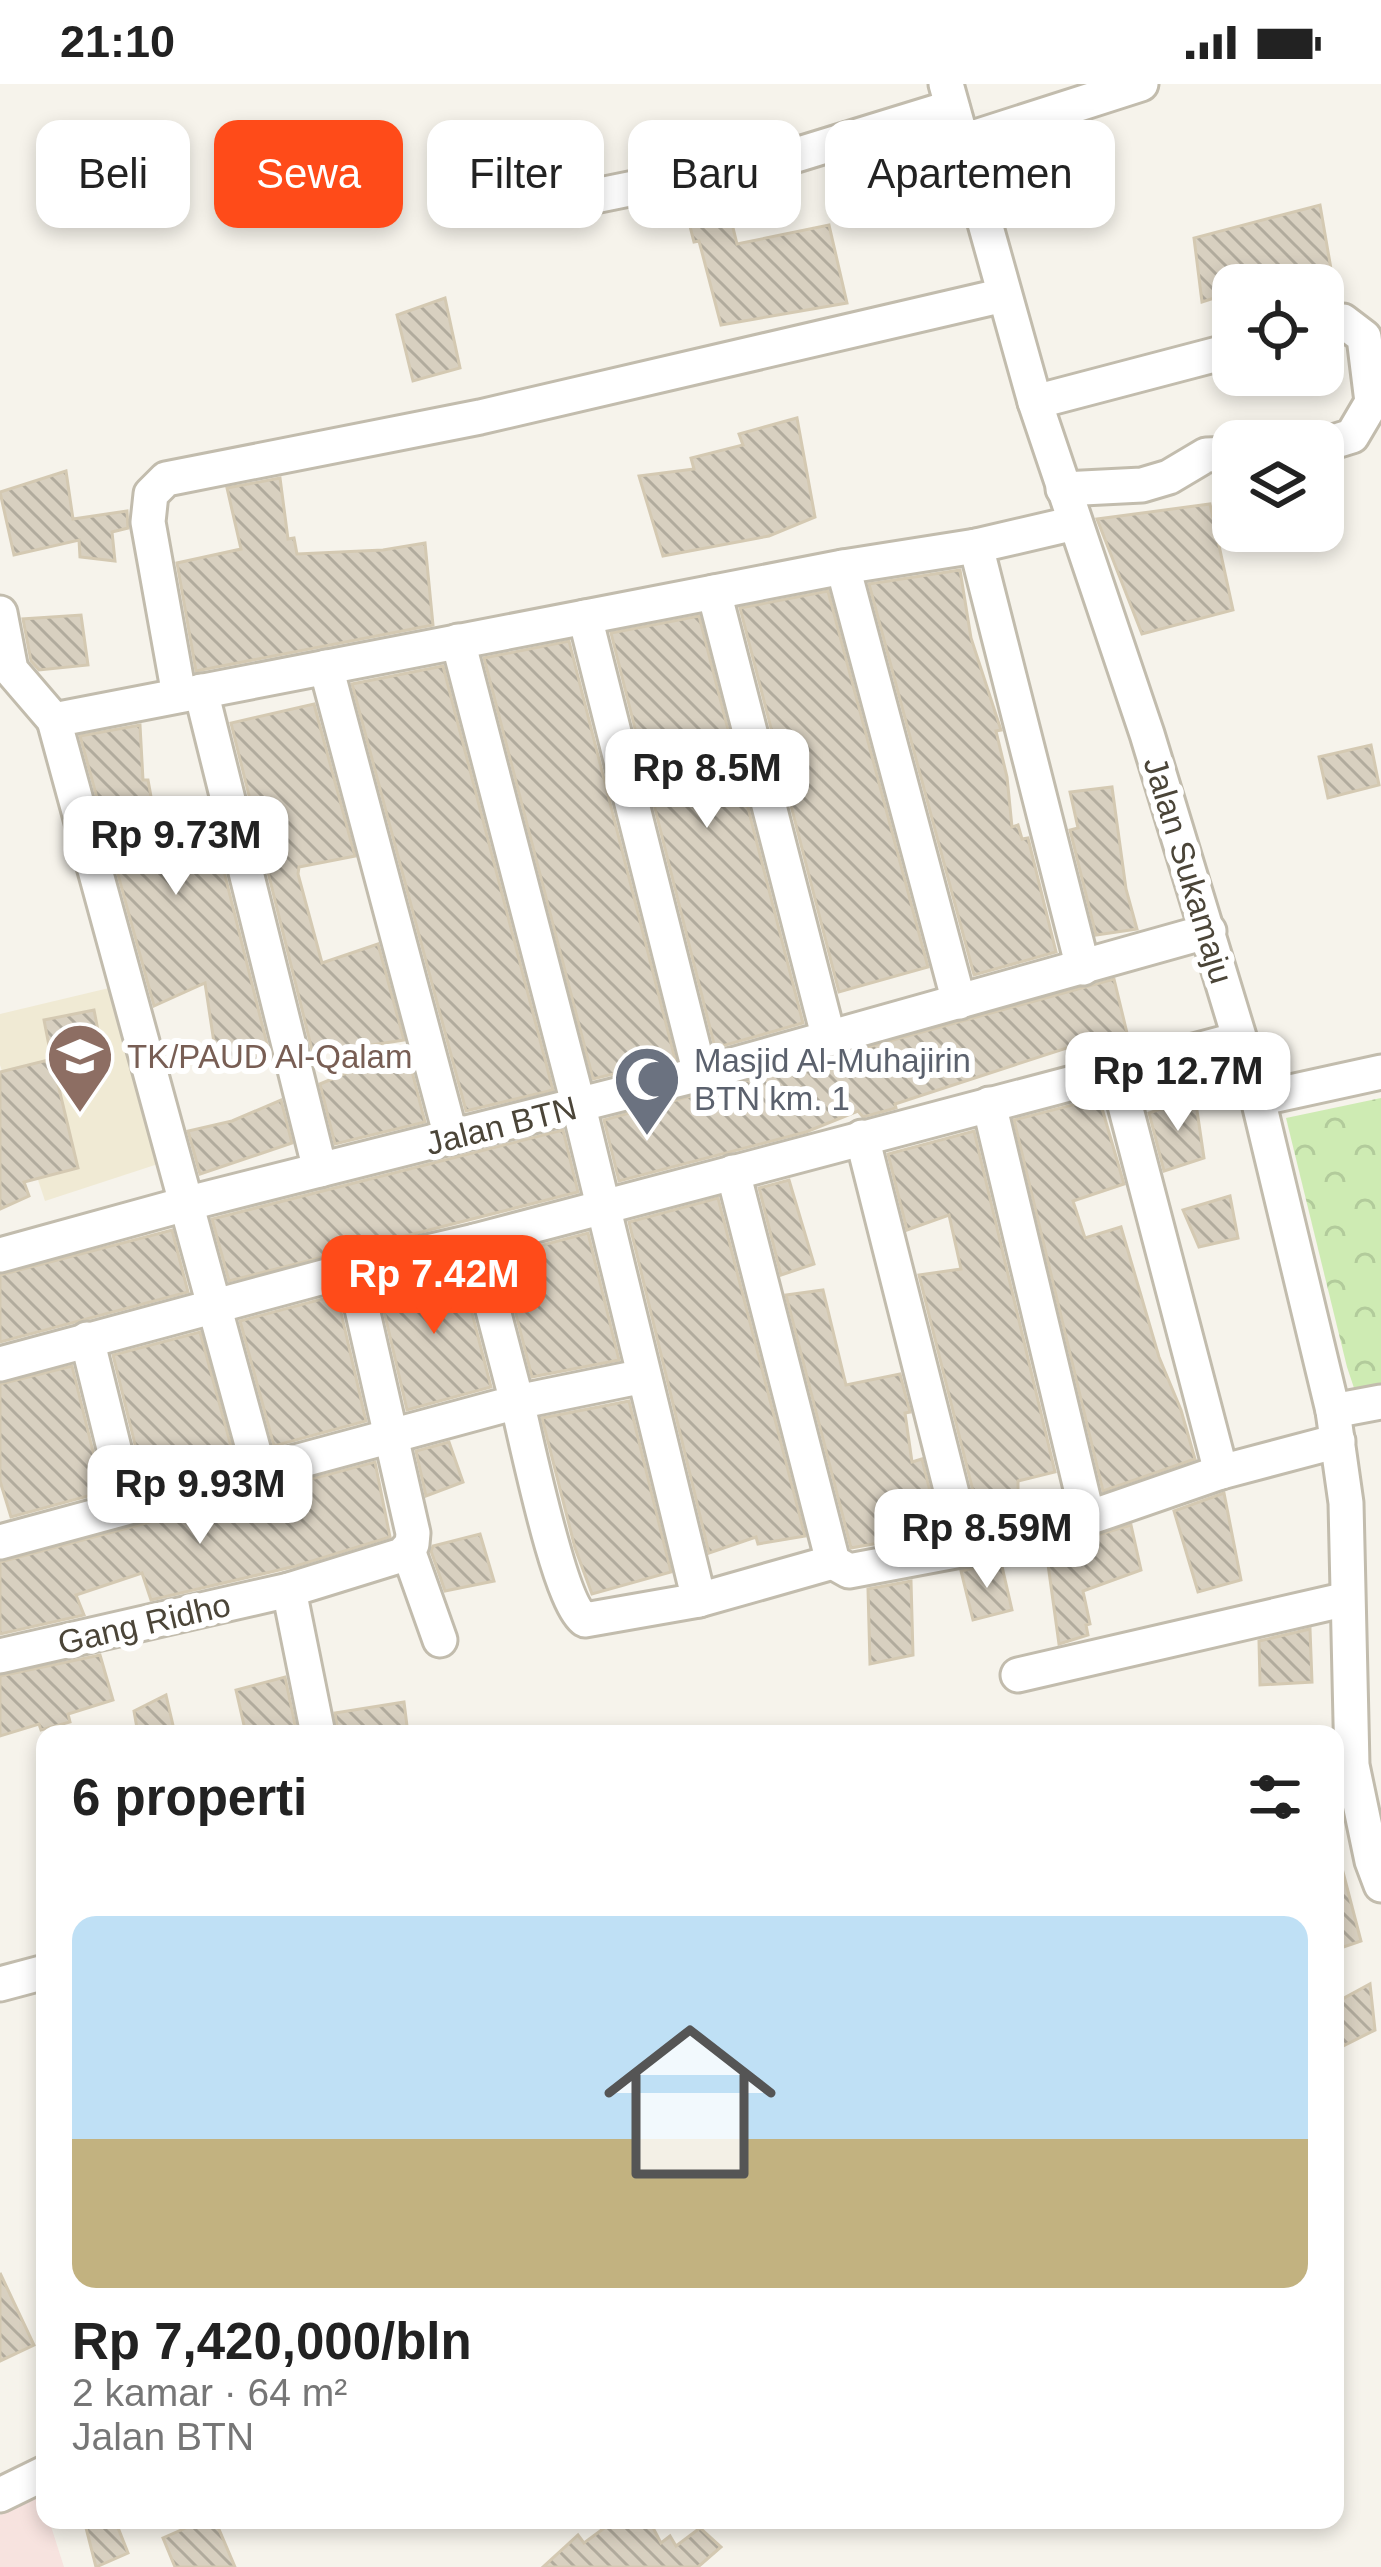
<!DOCTYPE html>
<html lang="id">
<head>
<meta charset="utf-8">
<style>
  body { margin:0; font-family:Arial,sans-serif; background:#f6f6f6; color:#222; height:100vh; display:flex; flex-direction:column; font-size:45px; white-space:nowrap }
  * { box-sizing:border-box; margin:0 }
  p { font-size:39px; color:#767676 }
  .icon { flex:none; width:66px; height:66px; fill:none; stroke:currentColor; stroke-width:2; stroke-linecap:round; stroke-linejoin:round }
  .map { position:relative; flex:1; overflow:hidden }
  .sheet { position:absolute; left:36px; top:1641px; width:1308px; height:804px; display:flex; flex-direction:column; background:#fff; border-radius:24px; box-shadow:0 6px 18px #0003 }
  .sheet>* { flex:none }
  .banner { position:absolute; left:36px; top:36px; width:1311px; height:108px; display:flex; gap:24px }
  .buttons { position:absolute; left:1212px; top:180px; display:grid; gap:24px }
  .buttons a { display:grid; place-items:center; width:132px; height:132px; border-radius:24px; background:#fff; box-shadow:0 6px 18px #0003; font-size:60px }
  .price { position:absolute; translate:-50% -102px; padding:0 27px; border-radius:24px; background:#fff; color:#222; font-size:39px; line-height:78px; filter:drop-shadow(0 3px 6px #0008) }
  .price::after { content:''; position:absolute; left:50%; top:72px; width:36px; height:27px; margin-left:-18px; background:inherit; clip-path:polygon(0 0,100% 0,50% 100%) }
  .price.on { background:#ff4b19; color:#fff }
  ul { padding:0; list-style:none }
  li { display:grid; align-content:center; gap:24px; height:636px; padding:0 36px }
  li span { display:grid; place-items:center; height:372px; border-radius:24px; color:#555 }
  li>.icon { margin-inline-start:auto }
  span .icon { width:216px; height:216px; fill:#fffc; stroke-width:1 }
  li b { font-size:51px }
  h2 { display:flex; justify-content:space-between; align-items:center; height:144px; padding:0 36px; font-size:51px }
  .pill { padding:0 42px; border-radius:24px; background:#fff; box-shadow:0 6px 18px #0003; font-size:42px; line-height:108px }
  .pill.on { background:#ff4b19; color:#fff }
  .status { display:flex; justify-content:space-between; align-items:center; height:84px; padding:0 60px; background:#fff; direction:ltr }
  .status svg { height:33px; fill:currentColor }
  .map>svg:first-child { display:block }
  .education { fill:#f0ead4 }
  .medical { fill:#f7e3df }
  .forest { fill:url(#forest-crowns) }
  .building { fill:url(#building-back-hatch); stroke:#d4c9b2; stroke-width:3 }
  .lines { fill:none; stroke-linecap:round; stroke-linejoin:round }
  .minor-casing { stroke:#c2bcad; stroke-width:39 }
  .minor { stroke:#fff; stroke-width:33 }
  .labels { text-anchor:middle; stroke-width:12; stroke-linejoin:round; paint-order:stroke }
  .street-label { font-size:33px; fill:#4b4538; stroke:#fff }
  .education-label { font-size:33px; fill:#785e54; stroke:#fff; text-anchor:start }
  .worship-label { font-size:33px; fill:#5b616d; stroke:#fff; text-anchor:start }
</style>
</head>
<body>
<div class="status"><b>21:10</b><svg viewBox="0 0 49 12"><path d="M0 12V9h3v3zM5 12V6h3v6zM10 12V3h3v9zM15 12V0h3v12zM26 1h20v11H26zM47 4h2v5h-2z"/></svg></div>
<div class="map">
<svg width="1381" height="2483" viewBox="0 0 1381 2483">
  <defs>
    <pattern id="forest-crowns" width="20" height="18" patternUnits="userSpaceOnUse" patternTransform="scale(3)"><rect width="20" height="18" fill="#ceebb3"/><path d="M2 6a3 3 0 1 1 6 0M12 15a3 3 0 1 1 6 0" fill="none" stroke="#b2cb9b"/></pattern>
    <pattern id="building-back-hatch" width="6" height="6" patternUnits="userSpaceOnUse" patternTransform="scale(3)"><rect width="6" height="6" fill="#d8d0c0"/><path d="M-1 5l2 2M0 0l6 6M5-1l2 2" fill="none" stroke="#b1ab9d"/></pattern>
  </defs>
  <rect width="100%" height="100%" fill="#f6f3eb"/>
  <!-- education -->
  <polygon class="education" points="109,904 158,1080 45,1117 0,981 0,930"/>
  <!-- medical -->
  <polygon class="medical" points="41,2412 45,2436 49,2436 64,2483 0,2483 0,2431"/>
  <!-- forest -->
  <polygon class="forest" points="1381,1014 1381,1305 1354,1304 1347,1283 1286,1034"/>
  <!-- building -->
  <g class="building">
    <polygon points="724,107 737,160 829,141 847,219 721,241 699,157 694,158 683,115"/>
    <polygon points="1320,121 1331,185 1283,198 1282,192 1255,201 1233,201 1233,208 1202,218 1194,154"/>
    <polygon points="445,214 460,284 413,297 397,231"/>
    <polygon points="797,334 815,433 769,452 663,472 639,392 694,385 691,374 743,361 739,350"/>
    <polygon points="66,387 73,435 127,427 128,444 112,448 115,477 80,473 79,456 14,471 0,408"/>
    <polygon points="280,394 288,455 294,454 297,470 383,466 425,459 433,541 196,587 177,479 241,465 227,404"/>
    <polygon points="1210,420 1233,526 1142,550 1097,435"/>
    <polygon points="960,486 971,554 1001,646 996,647 1007,693 1012,743 1018,741 1022,755 1028,754 1056,868 974,891 869,500"/>
    <polygon points="828,507 928,883 839,908 740,524"/>
    <polygon points="81,531 88,581 39,586 31,577 23,535"/>
    <polygon points="699,532 803,939 715,964 611,549"/>
    <polygon points="569,557 675,975 593,995 484,574"/>
    <polygon points="443,582 553,1006 466,1027 352,600"/>
    <polygon points="314,620 355,772 299,783 298,790 322,879 378,860 404,956 313,970 231,639"/>
    <polygon points="140,641 143,696 148,696 155,735 208,723 271,976 218,985 205,899 154,922 80,652"/>
    <polygon points="1371,661 1379,701 1328,714 1319,673"/>
    <polygon points="1112,703 1126,805 1137,845 1096,851 1070,746 1078,744 1070,708"/>
    <polygon points="1114,895 1127,949 1085,958 895,1020 896,1024 863,1033 858,1027 806,1048 619,1097 604,1036"/>
    <polygon points="94,926 101,962 51,972 44,936"/>
    <polygon points="406,964 425,1038 335,1060 320,1000"/>
    <polygon points="52,975 78,1084 24,1098 29,1112 0,1125 0,988"/>
    <polygon points="1195,1013 1204,1074 1164,1087 1149,1029"/>
    <polygon points="1099,1014 1124,1100 1073,1117 1085,1154 1121,1143 1159,1273 1181,1326 1195,1375 1103,1407 1014,1036"/>
    <polygon points="281,1016 292,1059 200,1090 188,1047 232,1037"/>
    <polygon points="563,1046 578,1108 229,1197 212,1135"/>
    <polygon points="974,1047 1055,1388 1018,1397 1018,1430 981,1439 919,1191 961,1185 949,1131 907,1146 888,1070"/>
    <polygon points="789,1096 814,1180 781,1191 759,1104"/>
    <polygon points="1230,1112 1238,1154 1199,1163 1183,1126"/>
    <polygon points="718,1114 805,1452 758,1460 756,1453 709,1469 629,1138"/>
    <polygon points="172,1146 188,1208 0,1258 0,1191"/>
    <polygon points="588,1149 619,1276 532,1293 501,1172"/>
    <polygon points="460,1182 491,1303 407,1326 378,1201"/>
    <polygon points="823,1206 846,1301 900,1290 910,1328 905,1329 912,1378 922,1375 940,1448 851,1464 786,1211"/>
    <polygon points="337,1211 366,1337 274,1362 240,1237"/>
    <polygon points="200,1248 234,1373 144,1397 113,1271"/>
    <polygon points="72,1282 103,1408 11,1433 0,1397 0,1300"/>
    <polygon points="629,1317 671,1488 592,1510 575,1464 542,1334"/>
    <polygon points="449,1358 463,1398 426,1412 416,1367"/>
    <polygon points="375,1378 390,1453 296,1482 151,1516 142,1489 76,1511 84,1531 0,1550 0,1478"/>
    <polygon points="1224,1409 1241,1496 1198,1508 1174,1427"/>
    <polygon points="1131,1441 1141,1486 1083,1507 1090,1540 1086,1541 1088,1551 1059,1560 1046,1466"/>
    <polygon points="480,1450 494,1497 445,1507 431,1467 433,1462"/>
    <polygon points="1001,1478 1012,1526 973,1536 961,1487"/>
    <polygon points="911,1497 913,1571 870,1580 868,1505"/>
    <polygon points="1310,1545 1312,1598 1260,1601 1259,1557"/>
    <polygon points="100,1571 113,1616 68,1630 70,1638 41,1646 39,1640 0,1652 0,1592"/>
    <polygon points="285,1593 297,1650 246,1650 236,1606"/>
    <polygon points="166,1611 175,1650 138,1650 134,1627"/>
    <polygon points="404,1618 408,1650 338,1650 335,1629"/>
    <polygon points="1343,1788 1361,1857 1335,1866 1335,1789"/>
    <polygon points="1370,1900 1375,1946 1335,1966 1335,1919"/>
    <polygon points="0,2189 34,2261 0,2277"/>
    <polygon points="84,2436 115,2436 128,2469 96,2483"/>
    <polygon points="204,2436 215,2436 235,2483 175,2483 163,2454"/>
    <polygon points="615,2436 649,2436 661,2459 670,2452 676,2462 700,2444 721,2463 698,2483 543,2483 578,2451 584,2459"/>
  </g>
  <g class="lines">
    <defs>
      <g id="minor">
        <polyline points="946,0 1035,318 1147,650 1258,1015 1333,1327 1346,1419 1352,1681 1372,1777 1381,1801"/>
        <polyline points="960,58 1141,0"/>
        <polyline points="585,114 796,71 952,23"/>
        <polyline points="1323,242 1343,237 1364,253 1372,318 1352,352 1323,361"/>
        <polyline points="1035,318 1233,266"/>
        <polyline points="1063,405 1142,401 1169,393 1206,371 1233,370"/>
        <polyline points="976,462 1083,884"/>
        <polyline points="843,483 959,918"/>
        <polyline points="714,508 829,955"/>
        <polyline points="0,529 11,586 54,636"/>
        <polyline points="585,533 700,990"/>
        <path d="M458,557L579,1023L699,1516L585,1536C559,1519 527,1357 517,1318L644,1292"/>
        <polyline points="326,583 451,1053"/>
        <polyline points="201,607 320,1086"/>
        <polyline points="179,611 148,438 151,410 166,395 480,333 1004,211"/>
        <polyline points="1116,987 1221,1388"/>
        <polyline points="1258,1015 1381,988"/>
        <polyline points="989,1020 1088,1434"/>
        <polyline points="862,1053 966,1465"/>
        <polyline points="733,1088 833,1478 849,1487 966,1465 1088,1434 1221,1388 1338,1357"/>
        <polyline points="0,1171 189,1119 700,990 1209,847"/>
        <polyline points="87,1255 128,1421"/>
        <polyline points="0,1280 353,1185 475,1157"/>
        <polyline points="1333,1327 1381,1318"/>
        <polyline points="259,1386 54,636 843,483 976,462 1075,439"/>
        <polyline points="0,1458 517,1318 475,1157 1239,955"/>
        <polyline points="408,1466 440,1556"/>
        <polyline points="699,1516 833,1478"/>
        <polyline points="0,1572 289,1506"/>
        <polyline points="1018,1591 1347,1515"/>
        <polyline points="318,1650 289,1506 402,1471 412,1460 413,1449 353,1185"/>
        <polyline points="0,1900 45,1888"/>
        <polyline points="0,2411 45,2389"/>
      </g>
    </defs>
    <!-- minor casing -->
    <use href="#minor" class="minor-casing"/>
    <!-- minor -->
    <use href="#minor" class="minor"/>
  </g>
  <!-- icons -->
  <defs>
    <symbol id="school-pin" viewBox="-11 -11 22 30"><path d="M0 17L-7.5 6A9.5 9.5 0 1 1 7.5 6Z" fill="#8d6e63" stroke="#fff"/><path d="M0-5L7-2L0 1L-7-2ZM-4 1L0 2.5L4 1V4Q0 6-4 4Z" fill="#fff"/></symbol>
    <symbol id="mosque-pin" viewBox="-11 -11 22 30"><path d="M0 17L-7.5 6A9.5 9.5 0 1 1 7.5 6Z" fill="#6b7280" stroke="#fff"/><path d="M3.5-4.9A6 6 0 1 0 3.5 4.9A5 5 0 1 1 3.5-4.9Z" fill="#fff"/></symbol>
  </defs>
  <g fill-rule="evenodd">
    <use href="#school-pin" x="42" y="934" width="76" height="104"/>
    <use href="#mosque-pin" x="609" y="957" width="76" height="104"/>
  </g>
  <g class="labels">
    <!-- street labels -->
    <g class="street-label">
      <text transform="translate(1189 786) rotate(73)" y="12">Jalan Sukamaju</text>
      <text transform="translate(501 1041) rotate(-14)" y="12">Jalan BTN</text>
      <text transform="translate(144 1539) rotate(-13)" y="12">Gang Ridho</text>
    </g>
    <!-- education labels -->
    <g class="education-label">
      <text x="127" y="984">TK/PAUD Al-Qalam</text>
    </g>
    <!-- worship labels -->
    <g class="worship-label">
      <text x="694" y="988">Masjid Al-Muhajirin<tspan x="694" dy="38">BTN km. 1</tspan></text>
    </g>
  </g>
</svg>
<div class="buttons">
<a><svg class="icon" aria-label="locate" viewBox="0 0 24 24"><circle cx="12" cy="12" r="6"/><path d="M12 2v4M12 18v4M2 12h4M18 12h4"/></svg></a>
<a><svg class="icon" aria-label="layers" viewBox="0 0 24 24"><path d="M12 4l9 5-9 5-9-5zM3 14l9 5 9-5"/></svg></a>
</div>
<b class="price" style="left:707px;top:747px">Rp 8.5M</b>
<b class="price" style="left:176px;top:814px">Rp 9.73M</b>
<b class="price" style="left:1178px;top:1050px">Rp 12.7M</b>
<b class="price on" style="left:434px;top:1253px">Rp 7.42M</b>
<b class="price" style="left:200px;top:1463px">Rp 9.93M</b>
<b class="price" style="left:987px;top:1507px">Rp 8.59M</b>
<div class="banner">
<a class="pill">Beli</a>
<a class="pill on">Sewa</a>
<a class="pill">Filter</a>
<a class="pill">Baru</a>
<a class="pill">Apartemen</a>
</div>
<section class="sheet">
<h2>6 properti<svg class="icon" aria-label="filters" viewBox="0 0 24 24"><path d="M4 7h16M4 17h16"/><circle cx="9" cy="7" r="2"/><circle cx="15" cy="17" r="2"/></svg></h2>
<ul>
<li><span style="background:linear-gradient(#bfe0f5 60%,#c2b280 0)"><svg class="icon" aria-label="home" viewBox="0 0 24 24"><path d="M3 11l9-7 9 7M6 9v11h12V9"/></svg></span><div><b>Rp 7,420,000/bln</b><p>2 kamar · 64 m²</p><p>Jalan BTN</p></div></li>
</ul>
</section>
</div>
</body>
</html>
